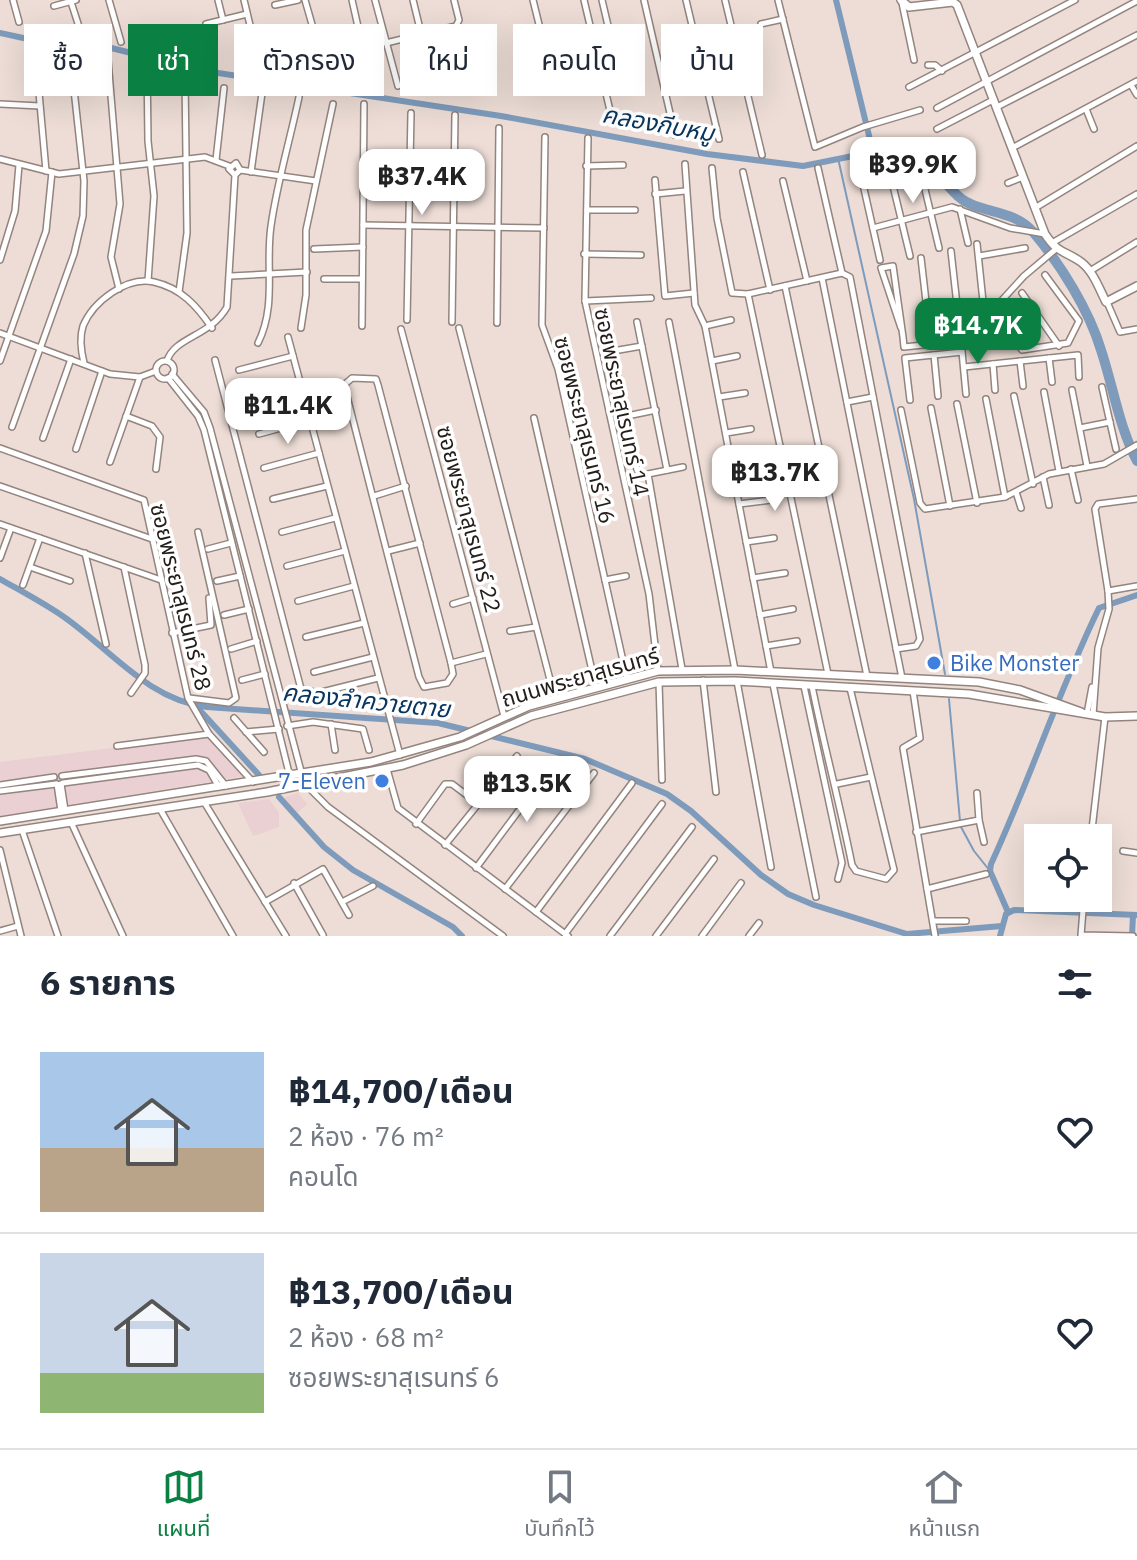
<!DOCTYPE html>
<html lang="th">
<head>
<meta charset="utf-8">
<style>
  body { margin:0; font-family:"IBM Plex Sans","Noto Sans Thai",sans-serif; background:#f2f2f3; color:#1f2937; height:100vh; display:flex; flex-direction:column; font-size:30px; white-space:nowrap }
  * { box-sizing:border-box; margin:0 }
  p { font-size:26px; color:#747a83 }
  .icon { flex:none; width:44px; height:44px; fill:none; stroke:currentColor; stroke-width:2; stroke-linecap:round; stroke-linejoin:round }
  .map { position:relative; height:936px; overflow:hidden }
  .details { display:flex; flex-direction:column; background:#fff; flex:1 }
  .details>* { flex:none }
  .guide { position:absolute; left:24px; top:24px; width:1090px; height:72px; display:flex; gap:16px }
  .tools { position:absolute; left:1024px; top:824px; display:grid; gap:16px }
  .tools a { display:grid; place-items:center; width:88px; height:88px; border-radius:0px; background:#fff; box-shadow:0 8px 32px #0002; font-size:40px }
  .price { position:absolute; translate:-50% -68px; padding:0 18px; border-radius:16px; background:#fff; color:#222; font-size:26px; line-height:52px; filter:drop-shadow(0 2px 4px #0008) }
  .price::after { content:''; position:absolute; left:50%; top:48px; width:24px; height:18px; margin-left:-12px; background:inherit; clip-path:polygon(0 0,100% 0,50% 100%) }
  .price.active { background:#0b8043; color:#fff }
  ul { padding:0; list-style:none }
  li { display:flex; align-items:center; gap:24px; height:200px; padding:0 40px }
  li+li { border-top:2px solid #e0e1e3 }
  li span { display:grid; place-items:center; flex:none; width:224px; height:160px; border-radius:0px; color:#555 }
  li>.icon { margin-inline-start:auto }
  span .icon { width:96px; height:96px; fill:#fffc; stroke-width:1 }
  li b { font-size:34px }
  h2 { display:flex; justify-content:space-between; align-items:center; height:96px; padding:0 40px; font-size:34px }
  .tag { padding:0 28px; border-radius:0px; background:#fff; box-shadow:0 8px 32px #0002; font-size:28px; line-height:72px }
  .tag.active { background:#0b8043; color:#fff }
  .tabs { display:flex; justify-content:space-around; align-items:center; height:112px; border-top:2px solid #e0e1e3; background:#fff; font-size:22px; color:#747a83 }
  .tabs a { display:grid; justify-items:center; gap:4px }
  .tabs .active { color:#0b8043 }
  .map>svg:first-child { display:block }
  .commercial { fill:#eacfd3 }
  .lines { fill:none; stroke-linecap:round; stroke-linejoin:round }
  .stream { stroke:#7e9bbb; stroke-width:2 }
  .canal { stroke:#7e9bbb; stroke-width:6 }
  .river { stroke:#7e9bbb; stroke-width:10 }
  .minor-casing { stroke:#93847e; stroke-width:8 }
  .tertiary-casing { stroke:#93847e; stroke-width:10 }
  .minor { stroke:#fff; stroke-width:5 }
  .tertiary { stroke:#fff; stroke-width:7 }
  .shop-dot { fill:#3f7fe0; stroke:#fff; stroke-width:3 }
  .labels { text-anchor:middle; stroke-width:7; stroke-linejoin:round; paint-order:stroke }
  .street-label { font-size:22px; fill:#241e1b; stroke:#fff }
  .shop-label { font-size:22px; fill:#366cbe; stroke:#fff; text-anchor:start }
  .water-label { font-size:24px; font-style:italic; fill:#083660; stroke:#fff }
</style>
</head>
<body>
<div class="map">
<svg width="1137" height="936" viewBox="0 0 1137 936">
  <rect width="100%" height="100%" fill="#edddd6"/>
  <!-- commercial -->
  <g class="commercial">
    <polygon points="208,736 245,776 0,816 0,762"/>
    <polygon points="298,793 307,804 296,814 283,798"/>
    <polygon points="269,799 279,813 279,827 253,836 238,803"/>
  </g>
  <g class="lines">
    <!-- stream -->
    <g class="stream">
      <polyline points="838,158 914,499 945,674"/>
      <polyline points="949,699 960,821"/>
      <polyline points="961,827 974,851 990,871"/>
    </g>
    <!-- canal -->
    <g class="canal">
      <polyline points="0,33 37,41 107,47 205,71 501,116 707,154 803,166 873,152 836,0"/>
      <path d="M0,579C21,591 44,603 64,617C110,649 148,700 207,707L438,723L585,759L667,794L691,811L761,875L788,894L814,905L907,934L1002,926"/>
      <polyline points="196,706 259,775"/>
      <polyline points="279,797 324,847 353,870 453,927 462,936"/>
      <path d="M1008,912L990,871L991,864C1030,780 1058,692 1099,608L1137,595"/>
      <polyline points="1000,936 1006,914 1014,910 1137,915"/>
      <polyline points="1132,936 1133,915"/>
    </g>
    <!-- river -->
    <path class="river" d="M873,152C930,144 925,165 958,196C979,215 1012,207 1034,233C1061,265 1089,310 1101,350C1113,386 1119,427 1137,461"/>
    <defs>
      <g id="minor">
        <polyline points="13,0 19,22"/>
        <polyline points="109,0 121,42"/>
        <polyline points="218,0 223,20"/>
        <polyline points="244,0 255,46"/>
        <polyline points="305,0 327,77"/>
        <polyline points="352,0 369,76"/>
        <polyline points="375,0 398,86"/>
        <polyline points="413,0 435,91"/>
        <polyline points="533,0 548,61"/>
        <polyline points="584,0 612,119"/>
        <polyline points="602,0 623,90"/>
        <polyline points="644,0 675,135"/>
        <polyline points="686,0 719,139"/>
        <polyline points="725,0 762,155"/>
        <polyline points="778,0 815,147 863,127 920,110"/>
        <polyline points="71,2 82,36"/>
        <polyline points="902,3 914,60"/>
        <polyline points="275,5 298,0"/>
        <polyline points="54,6 76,0"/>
        <polyline points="206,24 247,14"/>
        <polyline points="761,24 783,19"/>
        <polyline points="386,43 456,26 459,20 454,0"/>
        <polyline points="36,59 46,171"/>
        <polyline points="108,60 120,204 111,257 119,289"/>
        <polyline points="147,62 148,141 154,196 148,281"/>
        <polyline points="928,65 935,65 942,71"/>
        <polyline points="1131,85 1137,95"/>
        <polyline points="909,87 1075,0"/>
        <polyline points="0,104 40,106"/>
        <polyline points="997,107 1137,35"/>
        <polyline points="937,108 1137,1"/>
        <polyline points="1086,109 1094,129"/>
        <polyline points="937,129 993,100"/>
        <polyline points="545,137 542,325 558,369 627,679"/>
        <polyline points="588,138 585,301 649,594 658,671"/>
        <polyline points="1012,148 1137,81"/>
        <polyline points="0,159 59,174 205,157 229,166"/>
        <polyline points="216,160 224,88"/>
        <polyline points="918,160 939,248"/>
        <polyline points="887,161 910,256"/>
        <polyline points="858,162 880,260"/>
        <polyline points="685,164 695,305 705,326 771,672"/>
        <polyline points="586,166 623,165"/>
        <polyline points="712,168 717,218 732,293 748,294 842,273 850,277 920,639 916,646 896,649"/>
        <polyline points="818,168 842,273"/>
        <polyline points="240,170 316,181"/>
        <polyline points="251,172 262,93"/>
        <polyline points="743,172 770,290"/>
        <polyline points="655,180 665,296 694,293"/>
        <polyline points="783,181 807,281"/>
        <polyline points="1008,183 1023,177"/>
        <polyline points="655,194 685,191"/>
        <polyline points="1035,208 1137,146"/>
        <polyline points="960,209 968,243"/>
        <polyline points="587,210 635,210"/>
        <polyline points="363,225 544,228"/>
        <polyline points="873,228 952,207 1010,228 1045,234"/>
        <polyline points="1052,243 1137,194"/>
        <polyline points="977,244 984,311"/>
        <polyline points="314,249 363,247"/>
        <polyline points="951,251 958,314"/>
        <polyline points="584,254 641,255"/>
        <polyline points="979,256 1025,248"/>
        <polyline points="921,258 931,345"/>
        <polyline points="0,260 15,211 19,165"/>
        <polyline points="1090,271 1137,242"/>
        <polyline points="231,276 307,272"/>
        <polyline points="822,278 902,678"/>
        <polyline points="324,279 362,279"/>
        <polyline points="785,286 867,676"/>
        <polyline points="179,292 187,233 185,77"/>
        <polyline points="1022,293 1059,346"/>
        <polyline points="748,294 828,674"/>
        <polyline points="585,301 651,298"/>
        <polyline points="1107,302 1120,332 1137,329"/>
        <polyline points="993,310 1022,350 1068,343 1079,321 1045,275"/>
        <polyline points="407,320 411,113"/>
        <polyline points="452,322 455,115"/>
        <polyline points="637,322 667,470"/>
        <polyline points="669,322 735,670"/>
        <polyline points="497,323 499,128"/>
        <polyline points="362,326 364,104"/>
        <polyline points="705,326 731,320"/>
        <polyline points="607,327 637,470 643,475 683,467"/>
        <polyline points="301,328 306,295 306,230 333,104"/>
        <polyline points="459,328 555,699"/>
        <polyline points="901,328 881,268 893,266 903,337 904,347 961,341 958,314 993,310 1024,276 1056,249"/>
        <polyline points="401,329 504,716"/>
        <polyline points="0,333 110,374 140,377 156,371"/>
        <polyline points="288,337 400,755"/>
        <polyline points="961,341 966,394"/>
        <path d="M258,343C277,305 265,266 271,226C277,183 290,140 299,97"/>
        <polyline points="613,351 642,346"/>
        <polyline points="934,355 938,396"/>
        <polyline points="1049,358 1052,382"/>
        <polyline points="215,360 301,689 318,693 378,678"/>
        <polyline points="0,361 46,231 52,172"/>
        <path d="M167,361C174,337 210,337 227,307L235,175L240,170L236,163L229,169L235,175"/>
        <polyline points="712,361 737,356"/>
        <polyline points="1020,361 1023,386"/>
        <circle cx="165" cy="370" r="9"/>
        <path d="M84,363C81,351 79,339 83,326C93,302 126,276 154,282C181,288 197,306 212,328"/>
        <polyline points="993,364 995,390"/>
        <polyline points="964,367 1078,355 1079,377"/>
        <polyline points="239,370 293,356"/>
        <polyline points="172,374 204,412 210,428 302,775"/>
        <polyline points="168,378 198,416 204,430 290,777"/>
        <polygon points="352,378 376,379 378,385 451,663 453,674 447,683 424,687 419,677 344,385"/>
        <polyline points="1102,387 1116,449"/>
        <polyline points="1072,390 1087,466"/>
        <polyline points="1044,392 1059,471"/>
        <polyline points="1014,396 1033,484"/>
        <polyline points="719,397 745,393"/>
        <polyline points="986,399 1005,497"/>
        <polyline points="910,400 905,358 962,352"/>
        <polyline points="249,402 302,389"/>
        <polyline points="847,402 873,397"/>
        <polyline points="957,404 977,503"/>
        <polyline points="931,408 950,506"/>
        <polyline points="901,410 920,503 925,509 1005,497 1049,474 1104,464 1137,445"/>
        <polyline points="126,416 152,426 160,437 156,469"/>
        <polyline points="627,416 656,410"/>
        <polyline points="534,418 596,688"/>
        <polyline points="12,427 74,254 83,216 84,181 71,62"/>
        <polyline points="1080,428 1110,422"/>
        <polyline points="726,433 751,429"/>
        <polyline points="259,434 310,420"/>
        <polyline points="43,438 71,359"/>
        <polyline points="0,448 144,500 188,698 209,734 253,782"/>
        <polyline points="76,449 102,371"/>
        <polyline points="110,462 140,377"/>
        <polyline points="264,468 319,453"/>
        <polyline points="732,468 754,464"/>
        <polyline points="1071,469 1078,500"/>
        <polyline points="648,474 682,669"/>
        <polyline points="1043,477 1049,505"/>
        <polyline points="0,486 152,539"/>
        <polyline points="1016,492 1021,508"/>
        <polyline points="374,496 406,486"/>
        <polyline points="273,499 327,486"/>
        <polyline points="1137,499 1098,504 1095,509 1108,591 1137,586"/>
        <polyline points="739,504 771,500 769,485"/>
        <polyline points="0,524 161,580"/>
        <polyline points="282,532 335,518"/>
        <polyline points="746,542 774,538"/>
        <polyline points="208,549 231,543"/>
        <polyline points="388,551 420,543"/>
        <polyline points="85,553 106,644"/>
        <polyline points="0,558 11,528"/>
        <polyline points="287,566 345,551"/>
        <polyline points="30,567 70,581"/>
        <polyline points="124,567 145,665 145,673 131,693"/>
        <polyline points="753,578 785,573"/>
        <polyline points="605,580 626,576"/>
        <polyline points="217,581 240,576"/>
        <polyline points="23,585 40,538"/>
        <polyline points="298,601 354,586"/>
        <polyline points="453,604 473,598"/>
        <polyline points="224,615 249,609"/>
        <polyline points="760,615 793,609"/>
        <polyline points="510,631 536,627"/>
        <polyline points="172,633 211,625 209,598"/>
        <polyline points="306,637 364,623"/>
        <polyline points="766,646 797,641"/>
        <polyline points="231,649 257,641"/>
        <polyline points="451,663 486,654"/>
        <polyline points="314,672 373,657"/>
        <polyline points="242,680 265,674"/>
        <polyline points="703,680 716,792"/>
        <polyline points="737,681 771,867"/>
        <polyline points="659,682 662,780"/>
        <polyline points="773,684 816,897"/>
        <polyline points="804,686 842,863 838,879"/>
        <path d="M812,686C824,746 840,804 852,865L856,871L886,879L894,870L850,688"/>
        <polyline points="913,691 920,738 903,748 935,936"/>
        <polyline points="189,698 229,703 236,698 198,532"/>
        <polyline points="1087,714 1092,687"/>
        <polyline points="1093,715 1098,648 1109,609 1108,591"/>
        <polyline points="234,718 264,752"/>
        <polyline points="331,724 335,750"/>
        <polyline points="287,726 313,722 363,729 369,750"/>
        <polyline points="246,732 279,729"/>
        <polyline points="117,746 209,734"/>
        <polyline points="387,769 398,808 568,936"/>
        <polyline points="62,776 196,759 206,761 226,786"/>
        <polyline points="63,783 198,765 209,770 219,787"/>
        <polyline points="57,784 61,811"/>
        <polyline points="61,784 65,810"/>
        <polyline points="837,784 871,777"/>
        <polyline points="0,785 54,777"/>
        <polyline points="306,785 328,807 503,936"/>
        <polyline points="0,791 56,784"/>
        <polyline points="204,802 286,936"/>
        <polyline points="160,809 233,936"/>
        <polyline points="979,820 984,842"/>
        <polyline points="71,822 123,936"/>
        <polyline points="416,824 445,784 452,784 472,799"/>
        <polyline points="22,830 58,936"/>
        <polyline points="916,832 979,820 977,793"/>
        <polyline points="1091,838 1105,717"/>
        <polyline points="445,845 517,756"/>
        <polyline points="0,850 21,936"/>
        <polyline points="1123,851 1137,853"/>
        <polyline points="476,868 555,762"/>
        <polyline points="294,883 323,935"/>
        <polyline points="505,889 594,773"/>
        <polyline points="927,889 986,874"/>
        <polyline points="1084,898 1081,935 1133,936"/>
        <polyline points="265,902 323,869 349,915"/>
        <polyline points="342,902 373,886"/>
        <polyline points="536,912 632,783"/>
        <polyline points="933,921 966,921"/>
        <polyline points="0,931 18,926"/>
        <polyline points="565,934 662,804"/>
        <polyline points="610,936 692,827"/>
        <polyline points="656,936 714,859"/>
        <polyline points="702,936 741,883"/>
        <polyline points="749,936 759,923"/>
      </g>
      <g id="tertiary">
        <path d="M901,0L909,7L953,2L957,5L1045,234C1058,254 1064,250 1081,262C1093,271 1099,288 1106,302L1137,286"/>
        <polyline points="0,821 371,762 460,737 529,706 658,671 735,670 979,682 1020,690 1081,712"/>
        <polyline points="0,833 267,792 403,765 466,745 531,716 659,682 735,681 969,694 1105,717 1137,716"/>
      </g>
    </defs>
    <!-- minor casing -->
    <use href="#minor" class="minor-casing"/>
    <!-- tertiary casing -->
    <use href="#tertiary" class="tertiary-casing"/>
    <!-- minor -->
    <use href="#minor" class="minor"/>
    <!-- tertiary -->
    <use href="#tertiary" class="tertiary"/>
  </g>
  <!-- markers -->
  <g class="shop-dot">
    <circle cx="934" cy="663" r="8"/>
    <circle cx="382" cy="781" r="8"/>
  </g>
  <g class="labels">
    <!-- street labels -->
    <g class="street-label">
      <text transform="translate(622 402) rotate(78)" y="8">ซอยพระยาสุเรนทร์ 14</text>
      <text transform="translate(585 430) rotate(76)" y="8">ซอยพระยาสุเรนทร์ 16</text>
      <text transform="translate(469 519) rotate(75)" y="8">ซอยพระยาสุเรนทร์ 22</text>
      <text transform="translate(181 597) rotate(76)" y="8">ซอยพระยาสุเรนทร์ 28</text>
      <text transform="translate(580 677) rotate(-16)" y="8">ถนนพระยาสุเรนทร์</text>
    </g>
    <!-- shop labels -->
    <g class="shop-label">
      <text x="950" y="671">Bike Monster</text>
      <text x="366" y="789" text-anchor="end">7-Eleven</text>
    </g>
    <!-- water labels -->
    <g class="water-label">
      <text transform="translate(658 124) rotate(10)" y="8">คลองกีบหมู</text>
      <text transform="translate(366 701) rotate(6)" y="8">คลองลำควายตาย</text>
    </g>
  </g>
</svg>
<div class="tools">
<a><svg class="icon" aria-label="locate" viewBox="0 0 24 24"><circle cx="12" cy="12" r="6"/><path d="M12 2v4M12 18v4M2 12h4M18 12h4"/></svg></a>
</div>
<b class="price" style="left:913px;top:205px">฿39.9K</b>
<b class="price" style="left:422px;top:217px">฿37.4K</b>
<b class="price active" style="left:978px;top:366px">฿14.7K</b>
<b class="price" style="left:288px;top:446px">฿11.4K</b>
<b class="price" style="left:775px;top:513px">฿13.7K</b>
<b class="price" style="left:527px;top:824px">฿13.5K</b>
<div class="guide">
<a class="tag">ซื้อ</a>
<a class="tag active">เช่า</a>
<a class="tag">ตัวกรอง</a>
<a class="tag">ใหม่</a>
<a class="tag">คอนโด</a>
<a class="tag">บ้าน</a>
</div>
</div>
<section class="details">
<h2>6 รายการ<svg class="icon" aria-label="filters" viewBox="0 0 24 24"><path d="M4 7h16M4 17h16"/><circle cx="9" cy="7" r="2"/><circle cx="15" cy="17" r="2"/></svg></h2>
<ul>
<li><span style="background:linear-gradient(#a9c7e8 60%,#b9a48a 0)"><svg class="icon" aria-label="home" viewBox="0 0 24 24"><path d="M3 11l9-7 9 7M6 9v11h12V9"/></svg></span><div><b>฿14,700/เดือน</b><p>2 ห้อง · 76 m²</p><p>คอนโด</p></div><svg class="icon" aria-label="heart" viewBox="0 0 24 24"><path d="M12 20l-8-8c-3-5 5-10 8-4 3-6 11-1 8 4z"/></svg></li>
<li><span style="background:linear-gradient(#c9d6e8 75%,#8fb573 0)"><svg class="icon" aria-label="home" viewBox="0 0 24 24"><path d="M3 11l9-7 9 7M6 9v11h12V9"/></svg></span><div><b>฿13,700/เดือน</b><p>2 ห้อง · 68 m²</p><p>ซอยพระยาสุเรนทร์ 6</p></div><svg class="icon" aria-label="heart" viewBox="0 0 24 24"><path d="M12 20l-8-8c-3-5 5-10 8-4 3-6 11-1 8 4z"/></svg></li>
</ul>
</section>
<nav class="tabs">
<a class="active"><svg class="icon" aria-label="map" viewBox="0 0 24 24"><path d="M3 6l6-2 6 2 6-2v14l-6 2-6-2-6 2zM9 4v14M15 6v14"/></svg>แผนที่</a>
<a><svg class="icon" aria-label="saved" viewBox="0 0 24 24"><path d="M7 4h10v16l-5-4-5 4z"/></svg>บันทึกไว้</a>
<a><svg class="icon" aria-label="home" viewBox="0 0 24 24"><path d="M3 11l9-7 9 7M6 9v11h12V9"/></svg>หน้าแรก</a>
</nav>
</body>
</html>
